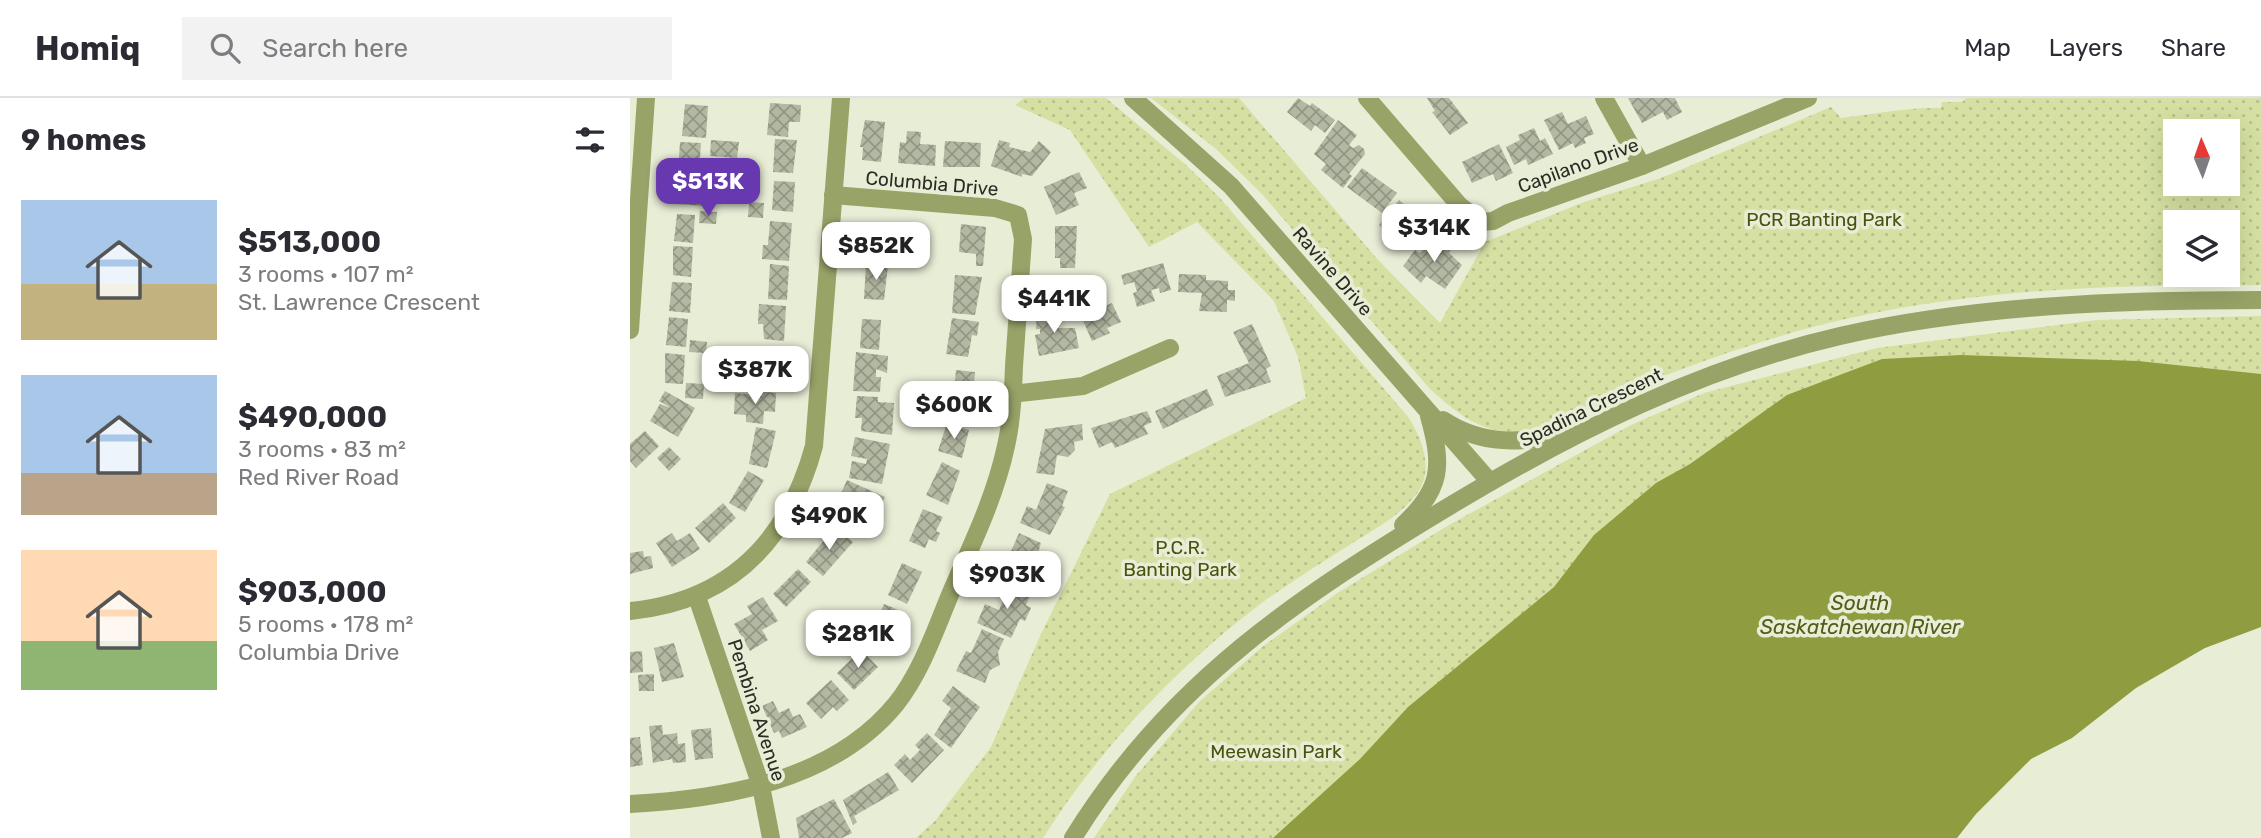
<!DOCTYPE html>
<html lang="en">
<head>
<meta charset="utf-8">
<style>
  body { margin:0; font-family:Rubik,sans-serif; background:#f2f2f3; color:#2b2b33; height:100vh; display:flex; flex-direction:column; font-size:26px; white-space:nowrap }
  * { box-sizing:border-box; margin:0 }
  p { font-size:23px; color:#7c7c81 }
  .icon { flex:none; width:38px; height:38px; fill:none; stroke:currentColor; stroke-width:2; stroke-linecap:round; stroke-linejoin:round }
  .map { position:relative; flex:1; overflow:hidden }
  .side { display:flex; flex-direction:column; background:#fff; width:630px }
  .side>* { flex:none }
  .needle { width:46px; rotate:358deg }
  .fabs { position:absolute; left:1533px; top:21px; display:grid; gap:14px }
  .fabs a { display:grid; place-items:center; width:77px; height:77px; border-radius:0px; background:#fff; box-shadow:0 7px 28px #0002; font-size:35px }
  .price { position:absolute; translate:-50% -60px; padding:0 16px; border-radius:14px; background:#fff; color:#222; font-size:23px; line-height:46px; filter:drop-shadow(0 2px 4px #0008) }
  .price::after { content:''; position:absolute; left:50%; top:42px; width:21px; height:16px; margin-left:-10px; background:inherit; clip-path:polygon(0 0,100% 0,50% 100%) }
  .price.on { background:#6738b0; color:#fff }
  ul { padding:0; list-style:none }
  li { display:flex; align-items:center; gap:21px; height:175px; padding:0 21px }
  li span { display:grid; place-items:center; flex:none; width:196px; height:140px; border-radius:0px; color:#555 }
  li>.icon { margin-inline-start:auto }
  span .icon { width:84px; height:84px; fill:#fffc; stroke-width:1 }
  li b { font-size:30px }
  h2 { display:flex; justify-content:space-between; align-items:center; height:84px; padding:0 21px; font-size:30px }
  header { display:flex; align-items:center; gap:42px; box-sizing:border-box; height:98px; padding:0 35px; background:#fff; border-bottom:2px solid #e1e1e2 }
  header strong { font-size:33px }
  nav { display:flex; gap:38px; margin-inline-start:auto; font-size:24px }
  .search { width:490px; height:63px; background:#f2f2f3; display:flex; align-items:center; gap:18px; box-sizing:border-box; padding:0 24px; border-radius:0px; color:#7c7c81; font-size:26px }
  main { display:flex; flex:1; min-height:0 }
  .map>svg:first-child { display:block }
  .park { fill:url(#park-dots); fill-rule:evenodd }
  .water { fill:#8f9c3f }
  .building { fill:url(#building-cross-hatch) }
  .lines { fill:none; stroke-linecap:round; stroke-linejoin:round }
  .minor { stroke:#98a368; stroke-width:18 }
  .labels { text-anchor:middle; stroke-width:7; stroke-linejoin:round; paint-order:stroke }
  .street-label { font-size:19px; fill:#2a2b23; stroke:#e8edd6 }
  .park-label { font-size:19px; fill:#4a520d; stroke:#e8edd6 }
  .water-label { font-size:21px; font-style:italic; fill:#535c19; stroke:#e8edd6 }
</style>
</head>
<body>
<header>
<strong>Homiq</strong>
<div class="search"><svg class="icon" aria-label="search" viewBox="0 0 24 24"><circle cx="10" cy="10" r="6"/><path d="M15 15l6 6"/></svg>Search here</div>
<nav><a>Map</a><a>Layers</a><a>Share</a></nav>
</header>
<main>
<section class="side">
<h2>9 homes<svg class="icon" aria-label="filters" viewBox="0 0 24 24"><path d="M4 7h16M4 17h16"/><circle cx="9" cy="7" r="2"/><circle cx="15" cy="17" r="2"/></svg></h2>
<ul>
<li><span style="background:linear-gradient(#a9c7e8 60%,#c2b280 0)"><svg class="icon" aria-label="home" viewBox="0 0 24 24"><path d="M3 11l9-7 9 7M6 9v11h12V9"/></svg></span><div><b>$513,000</b><p>3 rooms · 107 m²</p><p>St. Lawrence Crescent</p></div></li>
<li><span style="background:linear-gradient(#a9c7e8 70%,#b9a48a 0)"><svg class="icon" aria-label="home" viewBox="0 0 24 24"><path d="M3 11l9-7 9 7M6 9v11h12V9"/></svg></span><div><b>$490,000</b><p>3 rooms · 83 m²</p><p>Red River Road</p></div></li>
<li><span style="background:linear-gradient(#ffd9b3 65%,#8fb573 0)"><svg class="icon" aria-label="home" viewBox="0 0 24 24"><path d="M3 11l9-7 9 7M6 9v11h12V9"/></svg></span><div><b>$903,000</b><p>5 rooms · 178 m²</p><p>Columbia Drive</p></div></li>
</ul>
</section>
<div class="map">
<svg width="1631" height="740" viewBox="0 0 1631 740">
  <defs>
    <pattern id="park-dots" width="8" height="8" patternUnits="userSpaceOnUse" patternTransform="scale(1.75)"><rect width="8" height="8" fill="#d5e0a2"/><path d="M2 2h.1M6 6h.1" fill="none" stroke="#b7c08b" stroke-width="1.8" stroke-linecap="round"/></pattern>
    <pattern id="building-cross-hatch" width="8" height="8" patternUnits="userSpaceOnUse" patternTransform="scale(1.75)"><rect width="8" height="8" fill="#b3b8a2"/><path d="M0 0l8 8M0 8l8-8" fill="none" stroke="#929684"/></pattern>
  </defs>
  <rect width="100%" height="100%" fill="#e8edd6"/>
  <!-- park -->
  <g class="park">
    <path d="M394,0H476L556,67L589,99L779,320C793,343 805,374 785,398C768,419 743,432 721,446C693,464 664,482 637,501C550,566 471,648 413,740H286L305,723L361,649L411,536L480,396L676,300L668,259L644,203L567,124L519,149L440,32L385,7Z"/>
    <path d="M521,0H609L749,163L810,225L855,144L954,104L1031,80L1201,9L1211,20C1244,16 1278,9 1311,10L1312,4H1332L1337,0H1631V187C1472,186 1307,192 1154,237C1106,251 1060,267 1014,286C977,302 938,330 897,334C854,337 831,319 800,291L633,97L586,51ZM1545,33H1598V86H1545ZM1545,124H1598V177H1545Z"/>
    <polygon points="1631,218 1631,281 680,740 464,740 505,679 569,604 632,549 709,494 819,427 999,328 1074,295 1247,250 1467,222"/>
  </g>
  <!-- water -->
  <polygon class="water" points="1331,257 1508,263 1631,276 1631,529 1575,550 1506,590 1442,640 1401,661 1346,716 1327,740 643,740 730,661 778,609 924,489 964,437 1026,385 1060,366 1157,297 1252,261"/>
  <!-- building -->
  <g class="building">
    <polygon points="668,0 680,8 682,5 705,22 695,35 685,27 681,33 657,14"/>
    <polygon points="797,0 819,0 838,25 820,37 802,14 805,13"/>
    <polygon points="998,0 1045,0 1052,14 1037,22 1033,14 1012,25"/>
    <polygon points="140,5 171,7 170,24 159,24 158,39 137,37"/>
    <polygon points="55,6 78,8 76,40 52,38"/>
    <polygon points="932,14 938,26 956,18 964,36 954,40 956,45 945,50 943,45 929,52 914,22"/>
    <polygon points="235,22 255,24 251,64 232,62 233,49 230,49"/>
    <polygon points="708,22 727,37 719,47 723,50 729,47 734,51 735,56 719,76 722,78 713,90 691,72 696,66 684,56"/>
    <polygon points="904,30 910,43 915,40 923,56 898,67 896,61 884,67 876,49 890,42 888,37"/>
    <polygon points="277,33 291,34 290,46 306,47 305,68 268,65 270,44 276,45"/>
    <polygon points="145,41 167,42 163,75 143,74"/>
    <polygon points="81,42 109,44 107,60 80,58"/>
    <polygon points="369,42 380,45 379,49 400,54 409,43 421,54 402,78 392,76 392,79 361,68"/>
    <polygon points="315,43 351,45 350,69 313,69"/>
    <polygon points="50,44 71,45 69,74 48,73"/>
    <polygon points="869,46 883,75 866,83 863,76 842,85 832,64"/>
    <polygon points="732,70 767,95 752,115 717,89"/>
    <polygon points="449,74 457,90 444,95 449,107 426,117 414,89"/>
    <polygon points="61,79 77,80 75,108 46,106 48,88 60,89"/>
    <polygon points="144,83 165,84 163,114 142,112"/>
    <polygon points="769,102 783,113 774,124 790,137 780,149 770,141 766,147 758,140 760,137 749,127"/>
    <polygon points="119,104 134,105 133,120 118,119"/>
    <polygon points="70,113 87,114 86,126 69,125"/>
    <polygon points="47,116 65,117 63,145 44,143"/>
    <polygon points="140,123 162,125 159,163 132,161 133,147 138,147"/>
    <polygon points="331,126 356,129 353,168 346,168 346,156 329,154"/>
    <polygon points="425,128 447,128 445,170 430,170 430,160 425,160"/>
    <polygon points="239,133 278,135 276,156 237,153"/>
    <polygon points="809,142 821,151 819,155 832,167 815,191 796,178 791,185 773,168 785,152 790,155 797,145 803,149"/>
    <polygon points="43,148 63,149 61,179 43,177"/>
    <polygon points="533,165 541,192 530,195 529,190 521,192 525,203 507,209 503,195 507,194 504,184 494,187 491,177"/>
    <polygon points="140,166 159,168 157,202 138,201"/>
    <polygon points="236,166 258,167 254,202 234,201"/>
    <polygon points="549,176 576,177 576,182 598,183 598,192 605,192 605,203 597,202 597,214 569,213 572,195 548,194"/>
    <polygon points="325,177 352,179 345,217 322,215"/>
    <polygon points="42,184 62,185 60,215 39,213"/>
    <polygon points="482,205 491,224 477,230 480,235 462,243 451,218"/>
    <polygon points="129,206 156,208 154,243 134,241 133,226 128,226"/>
    <polygon points="407,212 425,214 424,230 445,230 449,250 409,258 405,237 410,236 410,231 406,231"/>
    <polygon points="39,219 58,221 56,249 36,247"/>
    <polygon points="322,220 349,224 347,238 342,237 338,259 316,256"/>
    <polygon points="232,221 251,222 249,252 230,250"/>
    <polygon points="622,226 641,268 636,271 641,284 595,299 587,278 619,265 603,234"/>
    <polygon points="60,242 77,244 76,255 59,254"/>
    <polygon points="226,254 258,258 257,275 246,271 246,279 251,279 250,294 223,293"/>
    <polygon points="35,255 55,257 53,286 35,285"/>
    <polygon points="130,257 148,258 147,287 119,285 120,266 129,266"/>
    <polygon points="326,272 345,274 341,318 322,317"/>
    <polygon points="56,285 74,286 73,301 55,300"/>
    <polygon points="577,291 584,307 533,331 525,313"/>
    <polygon points="35,293 65,310 48,339 20,323 30,306 41,310 29,303"/>
    <polygon points="127,293 146,295 145,314 134,313 133,326 116,324 116,317 104,316 105,295 127,297"/>
    <polygon points="227,298 248,299 248,304 264,305 262,337 231,333 232,320 225,320"/>
    <polygon points="517,313 522,324 514,328 518,336 485,350 482,344 469,350 461,330"/>
    <polygon points="452,326 453,342 444,344 445,352 438,359 427,357 424,377 406,375 415,331"/>
    <polygon points="321,327 339,332 332,360 308,353 316,328"/>
    <polygon points="126,329 146,333 137,370 119,366"/>
    <polygon points="15,333 29,348 6,370 0,363 0,346"/>
    <polygon points="225,339 260,346 252,386 219,380 222,363 236,366 237,361 221,358"/>
    <polygon points="39,349 51,361 39,373 27,360"/>
    <polygon points="312,364 330,373 318,407 296,397"/>
    <polygon points="118,373 134,382 115,414 99,405"/>
    <polygon points="217,382 255,399 238,437 211,425 220,405 209,400"/>
    <polygon points="417,385 438,393 432,408 435,409 420,437 390,425 397,408 406,412"/>
    <polygon points="93,405 106,420 79,445 65,430"/>
    <polygon points="293,411 313,419 306,433 310,435 306,444 299,441 295,450 279,443"/>
    <polygon points="205,429 223,444 193,478 176,464"/>
    <polygon points="42,435 47,443 60,435 70,451 42,469 26,445"/>
    <polygon points="389,435 411,445 405,465 400,472 392,468 387,480 372,474"/>
    <polygon points="13,453 14,459 21,458 23,470 0,476 0,455"/>
    <polygon points="272,465 292,474 277,506 258,497"/>
    <polygon points="168,471 181,484 156,509 143,496"/>
    <polygon points="381,484 402,493 396,507 401,510 395,523 390,521 381,540 347,525 355,506 369,512"/>
    <polygon points="133,499 148,523 132,532 138,542 120,553 104,526 122,516 117,508"/>
    <polygon points="254,506 273,514 258,547 240,538"/>
    <polygon points="352,531 374,541 368,554 370,567 360,572 355,585 326,573 336,553 341,555"/>
    <polygon points="44,545 54,579 32,584 24,550"/>
    <polygon points="231,552 248,569 224,592 207,575"/>
    <polygon points="12,553 13,574 0,575 0,554"/>
    <polygon points="24,576 24,593 9,593 8,577"/>
    <polygon points="201,582 219,602 207,613 203,609 191,621 176,605"/>
    <polygon points="323,588 350,609 321,650 304,637 321,610 312,603"/>
    <polygon points="143,603 149,615 159,610 163,619 170,616 177,629 152,640 149,633 144,635 132,608"/>
    <polygon points="32,627 33,637 47,635 48,646 55,645 56,664 43,665 42,661 23,665 19,628"/>
    <polygon points="81,630 83,660 65,662 61,632"/>
    <polygon points="297,635 314,652 282,685 264,667 275,656 280,662 290,652 285,647"/>
    <polygon points="10,639 13,667 0,669 0,640"/>
    <polygon points="258,674 269,692 224,718 227,724 223,727 213,702"/>
    <polygon points="204,701 222,735 212,740 169,740 166,720"/>
  </g>
  <g class="lines">
    <!-- minor -->
    <g class="minor">
      <polyline points="503,0 601,88 860,384"/>
      <polyline points="737,0 830,108 851,124 863,123 878,115 1012,68 1178,0"/>
      <polyline points="974,0 1012,68"/>
      <polyline points="0,232 16,0"/>
      <polyline points="382,296 453,288 540,250"/>
      <path d="M813,322C852,348 892,345 937,336"/>
      <path d="M773,427C812,391 813,368 799,318"/>
      <polyline points="67,499 131,688 141,740"/>
      <path d="M0,513C100,503 158,443 184,348L211,0"/>
      <path d="M0,706C93,701 203,683 266,606C292,573 306,530 322,492C343,444 365,399 376,348C382,322 383,294 384,268C387,226 390,183 393,141L388,117L365,110L203,97"/>
      <path d="M443,740C539,584 670,498 823,406C945,333 1071,270 1210,238C1346,207 1492,202 1631,202"/>
    </g>
  </g>
  <g class="labels">
    <!-- street labels -->
    <g class="street-label">
      <text transform="translate(948 67) rotate(-20)" y="7">Capilano Drive</text>
      <text transform="translate(302 85) rotate(5)" y="7">Columbia Drive</text>
      <text transform="translate(703 173) rotate(49)" y="7">Ravine Drive</text>
      <text transform="translate(961 309) rotate(-26)" y="7">Spadina Crescent</text>
      <text transform="translate(127 612) rotate(72)" y="7">Pembina Avenue</text>
    </g>
    <!-- park labels -->
    <g class="park-label">
      <text x="1194" y="128">PCR Banting Park</text>
      <text x="550" y="456">P.C.R.<tspan x="550" dy="22">Banting Park</tspan></text>
      <text x="646" y="660">Meewasin Park</text>
    </g>
    <!-- water labels -->
    <g class="water-label">
      <text x="1230" y="512">South<tspan x="1230" dy="24">Saskatchewan River</tspan></text>
    </g>
  </g>
</svg>
<div class="fabs">
<a><svg class="needle" viewBox="-14 -14 28 28"><path d="M0-13l5 13h-10z" fill="#e53935"/><path d="M0 13l5-13h-10z" fill="#7c7c81"/></svg></a>
<a><svg class="icon" aria-label="layers" viewBox="0 0 24 24"><path d="M12 4l9 5-9 5-9-5zM3 14l9 5 9-5"/></svg></a>
</div>
<b class="price on" style="left:78px;top:120px">$513K</b>
<b class="price" style="left:804px;top:166px">$314K</b>
<b class="price" style="left:246px;top:184px">$852K</b>
<b class="price" style="left:424px;top:237px">$441K</b>
<b class="price" style="left:125px;top:308px">$387K</b>
<b class="price" style="left:324px;top:343px">$600K</b>
<b class="price" style="left:199px;top:454px">$490K</b>
<b class="price" style="left:377px;top:513px">$903K</b>
<b class="price" style="left:228px;top:572px">$281K</b>
</div>
</main>
</body>
</html>
